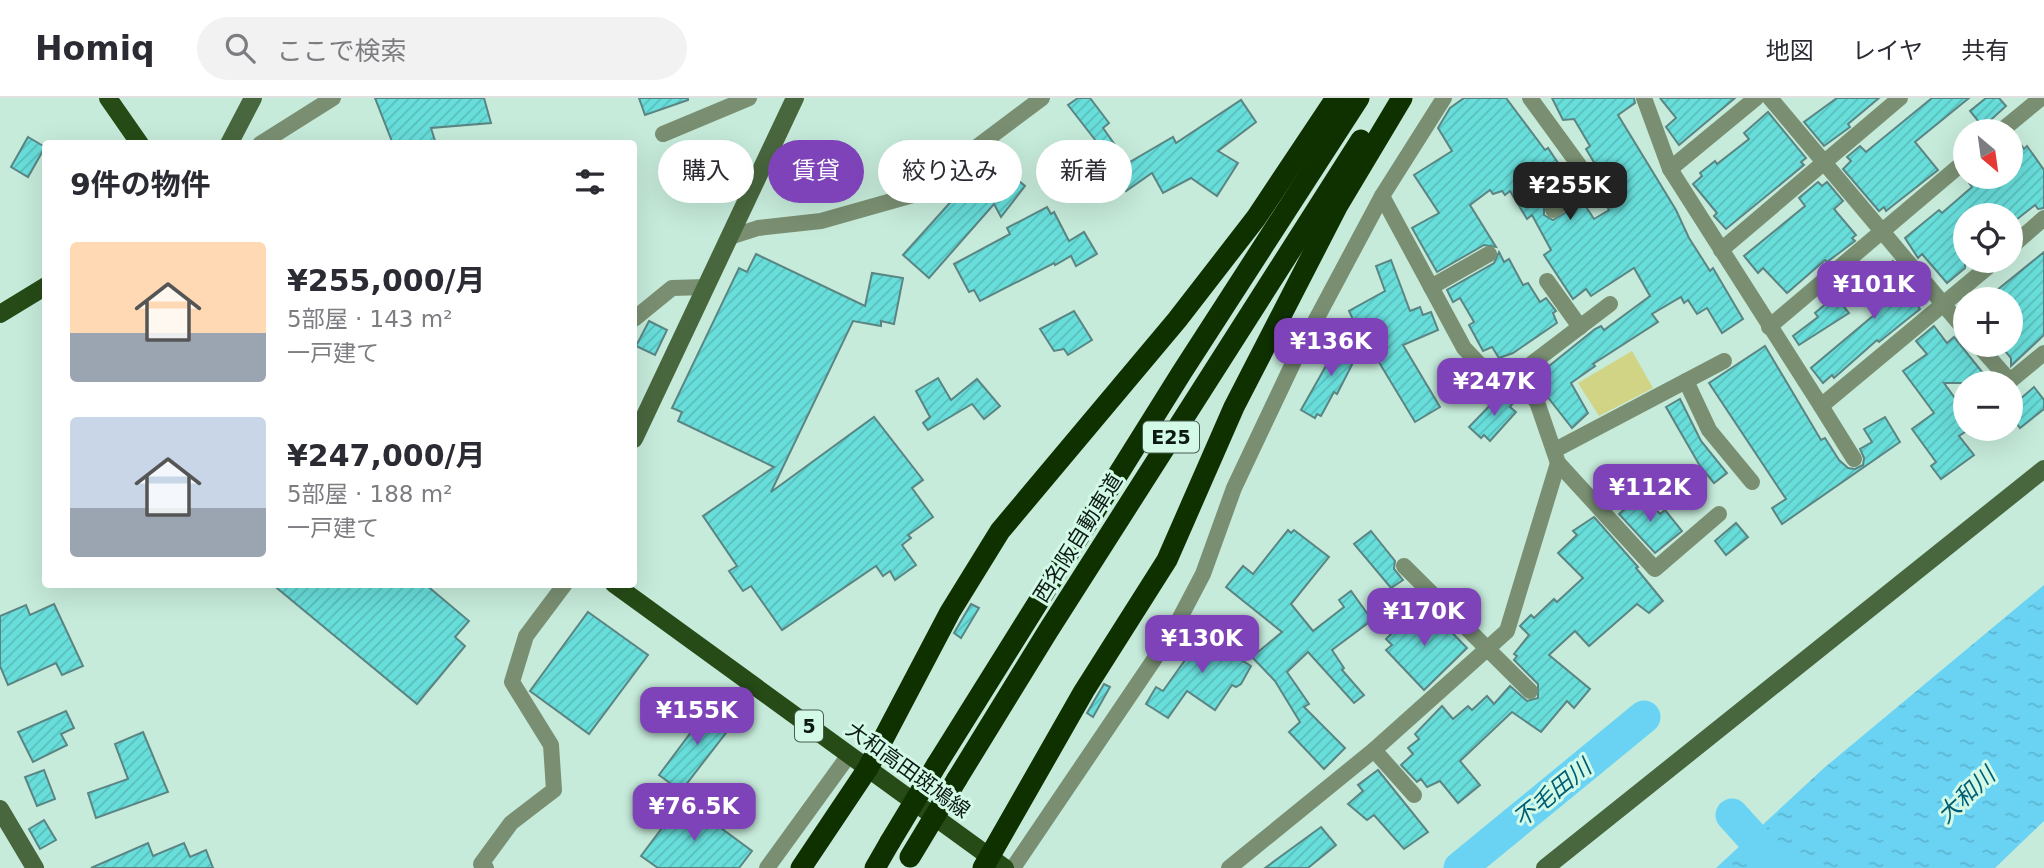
<!DOCTYPE html>
<html lang="ja">
<head>
<meta charset="utf-8">
<style>
  body { margin:0; font-family:"DejaVu Sans","Noto Sans JP",sans-serif; background:#f2f2f3; color:#2b2b33; height:100vh; display:flex; flex-direction:column; font-size:26px; white-space:nowrap }
  * { box-sizing:border-box; margin:0 }
  p { font-size:23px; color:#7c7c81 }
  .icon { flex:none; width:38px; height:38px; fill:none; stroke:currentColor; stroke-width:2; stroke-linecap:round; stroke-linejoin:round }
  .map { position:relative; flex:1; overflow:hidden }
  .sheet { position:absolute; left:42px; top:42px; width:595px; height:448px; display:flex; flex-direction:column; background:#fff; border-radius:7px; box-shadow:0 7px 28px #0002 }
  .sheet>* { flex:none }
  .hud { position:absolute; left:658px; top:42px; width:665px; height:63px; display:flex; gap:14px }
  .needle { width:46px; rotate:151deg }
  .buttons { position:absolute; left:1953px; top:21px; display:grid; gap:14px }
  .buttons a { display:grid; place-items:center; width:70px; height:70px; border-radius:50%; background:#fff; box-shadow:0 7px 28px #0002; font-size:35px }
  .price { position:absolute; translate:-50% -60px; padding:0 16px; border-radius:14px; background:#7f43b9; color:#fff; font-size:23px; line-height:46px; filter:drop-shadow(0 2px 4px #0008) }
  .price::after { content:''; position:absolute; left:50%; top:42px; width:21px; height:16px; margin-left:-10px; background:inherit; clip-path:polygon(0 0,100% 0,50% 100%) }
  .price.selected { background:#222; color:#fff }
  ul { padding:0; list-style:none }
  li { display:flex; align-items:center; gap:21px; height:175px; padding:0 28px }
  li span { display:grid; place-items:center; flex:none; width:196px; height:140px; border-radius:7px; color:#555 }
  li>.icon { margin-inline-start:auto }
  span .icon { width:84px; height:84px; fill:#fffc; stroke-width:1 }
  li b { font-size:30px }
  h2 { display:flex; justify-content:space-between; align-items:center; height:84px; padding:0 28px; font-size:30px }
  .chip { padding:0 24px; border-radius:32px; background:#fff; box-shadow:0 7px 28px #0002; font-size:24px; line-height:63px }
  .chip.selected { background:#7f43b9; color:#fff }
  header { display:flex; align-items:center; gap:42px; box-sizing:border-box; height:98px; padding:0 35px; background:#fff; border-bottom:2px solid #e1e1e2 }
  header strong { font-size:33px }
  nav { display:flex; gap:38px; margin-inline-start:auto; font-size:24px }
  .search { width:490px; height:63px; background:#f2f2f3; display:flex; align-items:center; gap:18px; box-sizing:border-box; padding:0 24px; border-radius:38px; color:#7c7c81; font-size:26px }
  .map>svg:first-child { display:block }
  .park { fill:#d2d485 }
  .water { fill:url(#water-ripples) }
  .lines { fill:none; stroke-linecap:round; stroke-linejoin:round }
  .river { stroke:#6ad3f4; stroke-width:33 }
  .building { fill:url(#building-hatch); stroke:#5b8583; stroke-width:2 }
  .street { stroke:#7a8f72; stroke-width:16 }
  .secondary { stroke:#49673e; stroke-width:18 }
  .primary { stroke:#264b16; stroke-width:18 }
  .highway { stroke:#0f3100; stroke-width:21 }
  .highway-bridge { stroke:#0f3100; stroke-width:21 }
  .labels { text-anchor:middle; stroke-width:6; stroke-linejoin:round; paint-order:stroke }
  .shield { fill:#d3f9e7; stroke:#485d53; stroke-width:2 }
  .shield-label { font-size:19px; font-weight:bold; fill:#0c1a14 }
  .street-label { font-size:21px; fill:#0c1a14; stroke:#d3f9e7 }
  .water-label { font-size:23px; font-style:italic; fill:#005e74; stroke:#d3f9e7 }
</style>
</head>
<body>
<header>
<strong>Homiq</strong>
<div class="search"><svg class="icon" aria-label="search" viewBox="0 0 24 24"><circle cx="10" cy="10" r="6"/><path d="M15 15l6 6"/></svg>ここで検索</div>
<nav><a>地図</a><a>レイヤ</a><a>共有</a></nav>
</header>
<div class="map">
<svg width="2044" height="770" viewBox="0 0 2044 770">
  <defs>
    <pattern id="water-ripples" width="26" height="14" patternUnits="userSpaceOnUse" patternTransform="scale(1.75)"><rect width="26" height="14" fill="#6ad3f4"/><path d="M2 4q2-2 4 0t4 0M15 11q2-2 4 0t4 0" fill="none" stroke="#5bb5d0"/></pattern>
    <pattern id="building-hatch" width="6" height="6" patternUnits="userSpaceOnUse" patternTransform="scale(1.75)"><rect width="6" height="6" fill="#68dedb"/><path d="M-1 1l2-2M0 6l6-6M5 7l2-2" fill="none" stroke="#59bebb"/></pattern>
  </defs>
  <rect width="100%" height="100%" fill="#c6ebda"/>
  <!-- park -->
  <polygon class="park" points="1632,253 1653,290 1599,318 1578,285"/>
  <!-- water -->
  <polygon class="water" points="2044,487 2044,723 1995,770 1716,770 1824,670"/>
  <g class="lines">
    <!-- river -->
    <g class="river">
      <polyline points="1732,717 1780,770"/>
      <polyline points="1460,770 1644,619"/>
    </g>
  </g>
  <!-- building -->
  <g class="building">
    <polygon points="375,0 484,0 491,25 431,30 436,46 393,46"/>
    <polygon points="639,0 688,0 688,2 645,17"/>
    <polygon points="1078,0 1090,0 1109,25 1103,30 1128,65 1173,39 1176,45 1241,2 1256,24 1218,53 1238,65 1217,98 1191,80 1163,95 1152,75 1126,93 1119,83 1099,98 1081,70 1103,52 1068,7"/>
    <polygon points="1464,0 1506,0 1545,52 1548,50 1572,86 1544,107 1544,117 1553,122 1583,104 1594,121 1609,112 1601,96 1610,91 1586,51 1590,48 1574,21 1563,22 1552,0 1634,0 1635,5 1618,17 1676,112 1689,140 1710,173 1713,170 1743,221 1722,235 1707,210 1697,216 1688,202 1684,205 1681,199 1652,216 1658,224 1593,266 1595,268 1571,285 1588,315 1572,330 1539,288 1544,284 1538,277 1595,231 1601,228 1604,232 1650,198 1634,170 1591,198 1586,191 1573,201 1544,157 1551,152 1532,117 1527,121 1510,93 1505,97 1502,93 1493,96 1490,92 1470,107 1496,149 1484,147 1437,174 1412,130 1439,115 1414,77 1452,53 1438,30 1450,10"/>
    <polygon points="1660,0 1735,0 1679,47 1666,29 1676,20"/>
    <polygon points="1837,0 1879,0 1848,26 1850,29 1824,48 1804,24"/>
    <polygon points="1932,0 1969,0 1915,44 1938,72 1886,113 1884,109 1879,113 1843,71 1851,63 1847,59 1860,48 1866,54"/>
    <polygon points="1986,0 1999,0 2006,8 1983,29 1970,13"/>
    <polygon points="1768,14 1806,60 1801,64 1804,67 1726,131 1714,118 1717,115 1693,86 1702,78 1700,75 1715,63 1717,66 1749,41 1744,35"/>
    <polygon points="28,39 45,49 28,79 11,69"/>
    <polygon points="691,45 695,52 704,47 718,75 699,84 696,77 676,87 664,62"/>
    <polygon points="2022,48 2024,51 2027,48 2044,72 2044,110 2038,111 2035,107 2011,126 2011,117 1990,117 1982,107 1965,117 1965,170 1947,185 1922,156 1918,160 1905,140 1939,112 1942,115 1972,89 1969,85 1977,79 2011,79 2011,56"/>
    <polygon points="997,65 1025,88 1001,119 994,106 929,180 903,157 974,78 978,82"/>
    <polygon points="1818,84 1822,88 1827,84 1843,103 1834,111 1856,137 1852,140 1855,143 1827,164 1825,162 1787,195 1763,170 1758,175 1744,158 1805,108 1799,100"/>
    <polygon points="1047,109 1051,116 1054,114 1069,143 1084,134 1097,156 1076,168 1071,158 1055,167 1054,165 980,203 974,192 969,194 954,166 1010,136 1007,130"/>
    <polygon points="1499,154 1504,164 1509,161 1523,187 1528,185 1540,204 1546,200 1556,213 1553,215 1557,225 1513,255 1499,260 1492,249 1483,253 1469,227 1474,224 1460,200 1453,204 1447,192 1494,165"/>
    <polygon points="2044,154 2044,237 2011,268 2011,260 2000,247 2011,247 2011,235 2019,227 2011,211 2011,201 1986,201"/>
    <polygon points="756,156 865,208 872,175 903,180 894,226 881,223 881,228 853,223 771,394 874,319 923,382 912,390 933,419 908,437 911,440 902,447 916,467 895,482 890,473 883,478 876,468 782,532 751,488 743,493 729,473 737,468 703,418 774,369 678,323 682,314 672,310 739,170 747,174"/>
    <polygon points="1391,162 1410,213 1420,209 1423,217 1431,214 1438,232 1403,247 1440,309 1415,324 1365,241 1363,243 1349,213 1385,193 1376,168"/>
    <polygon points="1893,163 1924,204 1918,208 1920,211 1879,244 1877,242 1834,280 1832,277 1823,285 1811,270 1874,217 1869,210 1886,197 1869,177 1882,165 1885,169"/>
    <polygon points="1835,198 1849,215 1799,247 1793,238 1818,219 1815,215"/>
    <polygon points="1074,213 1092,242 1068,257 1064,251 1054,253 1040,231"/>
    <polygon points="649,223 667,232 655,257 636,248"/>
    <polygon points="1934,228 1947,245 1954,239 1991,285 1944,285 1965,314 1965,334 1959,338 1974,357 1941,381 1931,368 1936,364 1912,331 1934,315 1903,273 1927,256 1916,243"/>
    <polygon points="1341,240 1361,249 1337,296 1334,294 1321,318 1317,316 1315,320 1301,312 1327,266 1329,267"/>
    <polygon points="1765,248 1821,342 1825,340 1839,362 1848,370 1855,371 1863,367 1864,360 1860,351 1872,344 1864,331 1885,319 1900,344 1782,426 1772,410 1786,401 1709,285"/>
    <polygon points="938,280 951,302 977,281 1000,308 984,321 972,306 928,332 923,325 930,319 916,293"/>
    <polygon points="2034,289 2044,302 2044,311 2020,330 2011,318 2011,309"/>
    <polygon points="1503,294 1514,304 1510,309 1516,314 1490,343 1484,337 1481,340 1469,329"/>
    <polygon points="1680,301 1701,343 1727,375 1714,385 1700,368 1666,309"/>
    <polygon points="1642,396 1660,416 1665,412 1682,433 1655,455 1619,416"/>
    <polygon points="1594,419 1638,469 1636,470 1663,503 1649,515 1637,506 1589,548 1575,533 1549,557 1590,591 1574,610 1567,603 1541,634 1512,614 1460,663 1480,687 1458,705 1440,683 1427,689 1421,681 1417,684 1401,667 1413,656 1408,650 1419,641 1415,636 1442,608 1453,621 1468,608 1472,612 1487,598 1494,606 1510,588 1527,603 1538,600 1538,586 1514,562 1517,558 1514,556 1529,537 1520,528 1531,517 1534,520 1554,501 1557,504 1583,480 1558,455 1577,437 1573,433"/>
    <polygon points="1736,425 1748,439 1726,457 1715,443"/>
    <polygon points="1288,432 1291,435 1294,432 1329,459 1291,506 1313,533 1344,509 1339,502 1351,493 1372,522 1332,552 1344,570 1342,572 1364,597 1354,605 1308,554 1287,574 1309,606 1304,609 1345,650 1324,671 1289,634 1300,624 1275,583 1252,559 1282,534 1226,489 1243,468 1253,476"/>
    <polygon points="1371,433 1395,463 1394,471 1403,482 1391,490 1354,446"/>
    <polygon points="272,486 425,486 469,523 455,539 465,548 417,606"/>
    <polygon points="54,506 83,568 62,577 56,565 8,587 0,568 0,518 26,507 30,517"/>
    <polygon points="971,506 979,510 961,540 954,535"/>
    <polygon points="588,514 648,557 589,636 530,593"/>
    <polygon points="1418,514 1427,523 1434,516 1467,550 1424,592 1386,552 1392,547 1386,541 1411,517 1413,519"/>
    <polygon points="1203,529 1224,544 1221,549 1251,568 1241,586 1236,589 1232,587 1215,612 1187,593 1168,620 1146,606 1156,589 1163,593 1190,555 1186,552"/>
    <polygon points="1104,586 1110,589 1093,619 1087,615"/>
    <polygon points="713,605 736,622 681,693 659,677"/>
    <polygon points="66,613 74,630 61,636 67,647 33,664 18,634"/>
    <polygon points="143,634 168,694 96,720 88,695 128,681 115,646"/>
    <polygon points="44,672 55,701 37,708 25,679"/>
    <polygon points="1378,672 1428,734 1404,751 1374,717 1367,722 1348,706 1363,693 1358,687"/>
    <polygon points="683,702 752,753 739,770 658,770 641,758"/>
    <polygon points="44,722 56,742 40,751 29,731"/>
    <polygon points="1321,729 1336,747 1308,770 1265,770"/>
    <polygon points="148,745 153,758 184,745 190,759 206,752 213,770 91,770"/>
  </g>
  <g class="lines">
    <!-- street -->
    <g class="street">
      <polyline points="1530,0 1592,85 1553,112"/>
      <polyline points="1644,0 1670,71 1821,308 1995,163"/>
      <polyline points="1770,0 1965,232"/>
      <polyline points="2001,33 2041,0"/>
      <polyline points="663,36 749,0"/>
      <polyline points="260,46 333,0"/>
      <polyline points="1670,71 1756,0"/>
      <polyline points="1382,98 1464,250 1484,271 1526,291 1537,304 1558,365 1655,471 1719,416"/>
      <polyline points="730,139 758,130 821,123 913,97 1042,0"/>
      <polyline points="2011,149 2044,120"/>
      <polyline points="1721,152 1900,0"/>
      <polyline points="1547,183 1580,229"/>
      <polyline points="1431,189 1489,156"/>
      <polyline points="634,221 672,190 706,189"/>
      <polyline points="1769,229 1965,63"/>
      <polyline points="1978,247 2010,283 2044,255"/>
      <polyline points="1509,283 1610,206"/>
      <polyline points="1686,283 1724,263"/>
      <polyline points="1821,308 1854,361"/>
      <polyline points="1555,352 1686,283 1709,332 1752,384"/>
      <polyline points="1404,468 1530,593"/>
      <polyline points="1374,652 1414,697"/>
      <polyline points="486,770 481,766 511,725 554,692 551,647 512,584 526,538 565,486"/>
      <polyline points="767,770 849,657"/>
      <polyline points="1013,770 1172,535 1203,476 1234,390 1295,261 1382,98 1444,0"/>
      <polyline points="1229,770 1374,652 1507,533 1558,365"/>
    </g>
    <!-- secondary -->
    <g class="secondary">
      <polyline points="229,46 253,0"/>
      <polyline points="634,341 795,0"/>
      <polyline points="0,711 35,770"/>
      <polyline points="1545,770 2044,371"/>
    </g>
    <!-- primary -->
    <g class="primary">
      <polyline points="108,0 140,46"/>
      <polyline points="0,216 46,188"/>
      <polyline points="614,486 1005,770"/>
    </g>
    <!-- highway -->
    <g class="highway">
      <polyline points="937,666 1182,274 1359,0"/>
      <polyline points="957,681 1048,533 1361,42"/>
      <polyline points="801,770 868,670 950,514 1000,433 1177,222 1256,120 1336,0"/>
      <polyline points="875,770 890,744"/>
      <polyline points="983,770 1084,593 1167,462 1234,309 1338,107 1402,0"/>
    </g>
    <!-- highway-bridge -->
    <g class="highway-bridge">
      <polyline points="890,744 937,666"/>
      <polyline points="910,759 957,681"/>
    </g>
  </g>
  <g class="labels">
    <!-- shield labels -->
    <g class="shield">
      <rect x="1143" y="323.5" width="56" height="31" rx="5"/>
      <rect x="795" y="612.5" width="28" height="31" rx="5"/>
    </g>
    <g class="shield-label">
      <text x="1171" y="346">E25</text>
      <text x="809" y="635">5</text>
    </g>
    <!-- street labels -->
    <g class="street-label">
      <text transform="translate(1078 440) rotate(-58)" y="7">西名阪自動車道</text>
      <text transform="translate(908 672) rotate(36)" y="7">大和高田斑鳩線</text>
    </g>
    <!-- water labels -->
    <g class="water-label">
      <text transform="translate(1552 695) rotate(-39)" y="8">不毛田川</text>
      <text transform="translate(1966 697) rotate(-43)" y="8">大和川</text>
    </g>
  </g>
</svg>
<div class="buttons">
<a><svg class="needle" viewBox="-14 -14 28 28"><path d="M0-13l5 13h-10z" fill="#e53935"/><path d="M0 13l5-13h-10z" fill="#7c7c81"/></svg></a>
<a><svg class="icon" aria-label="locate" viewBox="0 0 24 24"><circle cx="12" cy="12" r="6"/><path d="M12 2v4M12 18v4M2 12h4M18 12h4"/></svg></a>
<a>+</a>
<a>−</a>
</div>
<b class="price selected" style="left:1570px;top:124px">¥255K</b>
<b class="price" style="left:1874px;top:223px">¥101K</b>
<b class="price" style="left:1331px;top:280px">¥136K</b>
<b class="price" style="left:1494px;top:320px">¥247K</b>
<b class="price" style="left:1650px;top:426px">¥112K</b>
<b class="price" style="left:1424px;top:550px">¥170K</b>
<b class="price" style="left:1202px;top:577px">¥130K</b>
<b class="price" style="left:697px;top:649px">¥155K</b>
<b class="price" style="left:694px;top:745px">¥76.5K</b>
<div class="hud">
<a class="chip">購入</a>
<a class="chip selected">賃貸</a>
<a class="chip">絞り込み</a>
<a class="chip">新着</a>
</div>
<section class="sheet">
<h2>9件の物件<svg class="icon" aria-label="filters" viewBox="0 0 24 24"><path d="M4 7h16M4 17h16"/><circle cx="9" cy="7" r="2"/><circle cx="15" cy="17" r="2"/></svg></h2>
<ul>
<li><span style="background:linear-gradient(#ffd9b3 65%,#9aa5b1 0)"><svg class="icon" aria-label="home" viewBox="0 0 24 24"><path d="M3 11l9-7 9 7M6 9v11h12V9"/></svg></span><div><b>¥255,000/月</b><p>5部屋 · 143 m²</p><p>一戸建て</p></div></li>
<li><span style="background:linear-gradient(#c9d6e8 65%,#9aa5b1 0)"><svg class="icon" aria-label="home" viewBox="0 0 24 24"><path d="M3 11l9-7 9 7M6 9v11h12V9"/></svg></span><div><b>¥247,000/月</b><p>5部屋 · 188 m²</p><p>一戸建て</p></div></li>
</ul>
</section>
</div>
</body>
</html>
